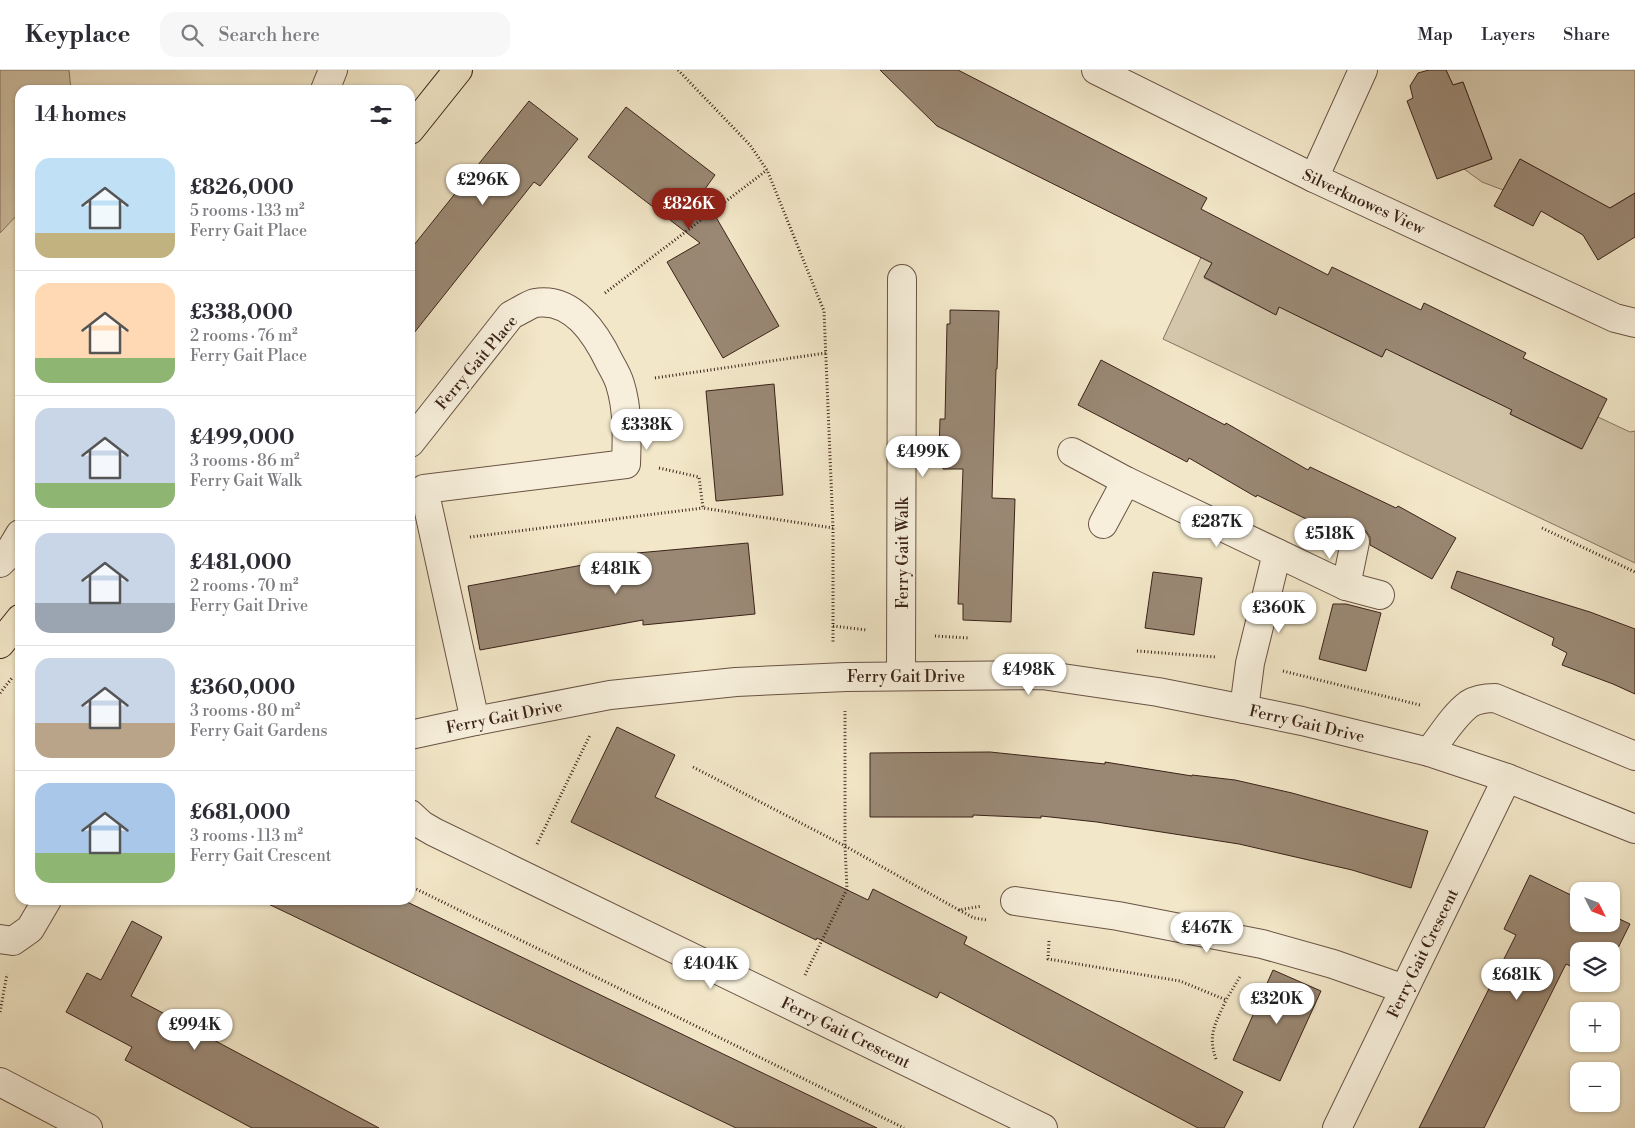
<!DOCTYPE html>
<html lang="en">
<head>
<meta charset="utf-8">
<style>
  body { margin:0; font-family:"Libre Bodoni",serif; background:#f7f7f7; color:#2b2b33; height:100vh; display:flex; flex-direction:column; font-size:19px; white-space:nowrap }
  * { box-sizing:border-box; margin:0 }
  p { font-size:16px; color:#7c7c81 }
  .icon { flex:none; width:28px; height:28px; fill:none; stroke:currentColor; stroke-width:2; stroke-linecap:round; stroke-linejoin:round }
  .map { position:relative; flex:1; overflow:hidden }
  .drawer { position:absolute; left:15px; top:15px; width:400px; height:820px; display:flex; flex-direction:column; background:#fff; border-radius:15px; box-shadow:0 1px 4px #0004 }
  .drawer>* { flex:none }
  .needle { width:32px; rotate:132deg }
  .fabs { position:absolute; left:1570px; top:812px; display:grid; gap:10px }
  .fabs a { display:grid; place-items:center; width:50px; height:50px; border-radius:10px; background:#fff; box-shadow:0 1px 4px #0004; font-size:25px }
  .price { position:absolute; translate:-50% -42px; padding:0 11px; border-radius:18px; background:#fff; color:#222; font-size:16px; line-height:32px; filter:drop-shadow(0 1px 2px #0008) }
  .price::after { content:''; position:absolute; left:50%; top:30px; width:15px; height:11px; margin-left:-8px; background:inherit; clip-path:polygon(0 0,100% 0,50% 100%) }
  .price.active { background:#8f2418; color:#fff }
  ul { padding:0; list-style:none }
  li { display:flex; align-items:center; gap:15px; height:125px; padding:0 20px }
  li+li { border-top:1px solid #e1e1e2 }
  li span { display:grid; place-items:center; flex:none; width:140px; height:100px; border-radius:15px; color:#555 }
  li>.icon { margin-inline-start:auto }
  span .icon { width:60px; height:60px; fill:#fffc; stroke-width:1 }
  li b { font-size:21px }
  h2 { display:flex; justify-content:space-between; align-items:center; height:60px; padding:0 20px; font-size:21px }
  header { display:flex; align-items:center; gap:30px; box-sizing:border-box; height:70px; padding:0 25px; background:#fff; border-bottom:1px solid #e1e1e2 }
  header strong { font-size:24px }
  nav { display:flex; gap:28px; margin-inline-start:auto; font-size:18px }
  .search { width:350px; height:45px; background:#f7f7f7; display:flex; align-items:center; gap:12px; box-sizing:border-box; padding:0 18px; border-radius:15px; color:#7c7c81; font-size:19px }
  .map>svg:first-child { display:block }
  .green { fill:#d3c6aa; stroke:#877462 }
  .building { fill:#9a8874; stroke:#3b2219 }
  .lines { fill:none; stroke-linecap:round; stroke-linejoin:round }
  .minor-casing { stroke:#695345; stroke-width:30 }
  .major-casing { stroke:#3b2219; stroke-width:30 }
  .path { stroke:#3b2219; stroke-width:3; stroke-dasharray:1 2.5; stroke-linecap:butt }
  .minor { stroke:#f7efdb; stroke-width:28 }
  .major { stroke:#f2e7c8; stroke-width:28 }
  .labels { text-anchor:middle; stroke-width:4.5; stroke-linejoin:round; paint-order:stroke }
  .street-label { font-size:16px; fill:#3b2219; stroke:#f7efdb }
</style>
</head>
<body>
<header>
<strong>Keyplace</strong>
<div class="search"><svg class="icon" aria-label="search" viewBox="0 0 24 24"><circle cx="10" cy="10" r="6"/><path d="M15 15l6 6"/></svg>Search here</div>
<nav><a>Map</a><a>Layers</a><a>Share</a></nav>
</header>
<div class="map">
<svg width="1635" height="1058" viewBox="0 0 1635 1058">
  <rect width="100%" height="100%" fill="#f2e7c8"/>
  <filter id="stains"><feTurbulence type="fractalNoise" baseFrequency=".004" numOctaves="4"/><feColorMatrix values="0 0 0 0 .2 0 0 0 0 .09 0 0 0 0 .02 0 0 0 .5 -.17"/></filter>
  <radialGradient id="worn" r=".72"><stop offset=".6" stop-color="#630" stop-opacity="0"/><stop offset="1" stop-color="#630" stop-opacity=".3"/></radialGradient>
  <!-- green -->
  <g class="green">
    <polygon points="0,0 69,0 71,20 20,20 20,142 0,163"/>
    <polygon points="1446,0 1635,0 1635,123 1578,157 1554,149 1571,117 1520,89 1503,120 1482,112 1464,99 1492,89 1463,12 1453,15"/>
    <polygon points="1211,166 1223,172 1204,208 1275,244 1294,209 1306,250 1382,287 1398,253 1415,293 1483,326 1516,331 1510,344 1581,379 1598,347 1630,362 1635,361 1635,493 1163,269"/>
  </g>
  <!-- building -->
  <g class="building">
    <polygon points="880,0 958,0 1207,128 1201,139 1328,205 1332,197 1421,240 1424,233 1526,283 1523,288 1607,329 1582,379 1510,344 1512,340 1386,279 1382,287 1279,237 1276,245 1204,207 1212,193 937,56"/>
    <polygon points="1429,0 1446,0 1453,15 1463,12 1492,89 1437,109 1407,31 1413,28 1410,16 1418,3"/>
    <polygon points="529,31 578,69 540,116 534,112 410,268 410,180"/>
    <polygon points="626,37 715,105 702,123 779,256 723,288 667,192 700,173 588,87"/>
    <polygon points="1520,89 1610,138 1635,123 1635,167 1598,190 1583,165 1541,141 1533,156 1494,136"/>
    <polygon points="950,240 999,241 997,299 996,299 992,428 1015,429 1011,552 963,550 963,534 958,534 963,399 943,399 944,382 939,382 940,349 945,349 947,254 950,254"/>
    <polygon points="1101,290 1225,355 1226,353 1308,400 1310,397 1396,438 1398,436 1456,468 1432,509 1370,475 1370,467 1366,461 1359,457 1350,457 1344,461 1341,466 1257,425 1256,427 1189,388 1187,392 1078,335"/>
    <polygon points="774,314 783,425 716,431 706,321"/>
    <polygon points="748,473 755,544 643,555 643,550 480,580 468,516 637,485 637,483"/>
    <polygon points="1457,501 1590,542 1635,559 1635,624 1613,614 1562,595 1567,583 1552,575 1554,568 1451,518"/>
    <polygon points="1153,502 1202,508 1194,565 1145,558"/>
    <polygon points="1333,534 1346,534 1381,543 1366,601 1319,589"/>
    <polygon points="617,657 675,685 655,727 868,830 873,819 967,867 964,874 1243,1022 1224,1058 1198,1058 940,922 937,928 817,868 816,870 571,752"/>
    <polygon points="990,682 1105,694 1105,692 1192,706 1192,705 1235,710 1292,723 1428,761 1411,818 1352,800 1239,774 1097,752 1041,746 1041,748 973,745 973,747 870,747 870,683"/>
    <polygon points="1530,805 1579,829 1579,854 1611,854 1611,845 1630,854 1611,892 1611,881 1579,881 1579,900 1566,894 1484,1058 1419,1058 1516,865 1504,859"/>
    <polygon points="260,830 403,830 877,1058 736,1058"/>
    <polygon points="132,851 162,867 131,926 379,1058 252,1058 125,990 132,977 66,942 87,903 101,910"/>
    <polygon points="1273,900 1321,921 1280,1011 1233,990"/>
  </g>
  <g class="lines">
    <defs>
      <g id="minor">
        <polyline points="1096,0 1314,108 1615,248 1635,253"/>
        <polyline points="325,20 333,0"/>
        <polyline points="1314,108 1363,0"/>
        <path d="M410,373L511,245C518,242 528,235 535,233C573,227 596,264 610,293C614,300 618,307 620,314C628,339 627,368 626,394L424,419L475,651"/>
        <polyline points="1072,382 1126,411 1346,516 1380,525"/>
        <polyline points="1103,454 1126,411"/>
        <polyline points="0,493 7,486 20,464"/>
        <polyline points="1346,516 1355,472"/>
        <polyline points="901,606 902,209"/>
        <polyline points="1244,639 1250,593 1277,483"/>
        <polyline points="410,665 475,651 610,625 736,612 846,607 1042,605 1158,622 1244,639 1302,651 1429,682 1507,708 1635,759"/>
        <path d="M1429,682C1441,667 1453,646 1469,634C1477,629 1486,628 1495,628L1635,686"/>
        <polyline points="410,744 422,755 434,762 1043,1058"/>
        <polyline points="1015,831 1118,846 1262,874 1333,894 1404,919"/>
        <polyline points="0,869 13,871 30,859 47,830"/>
        <polyline points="0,1012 88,1058"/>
        <polyline points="1337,1058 1507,708"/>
      </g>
      <g id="major">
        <polyline points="410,60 458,0"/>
        <polyline points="0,574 20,549"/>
      </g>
    </defs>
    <!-- minor casing -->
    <use href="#minor" class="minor-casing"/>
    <!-- major casing -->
    <use href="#major" class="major-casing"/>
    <!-- path -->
    <g class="path">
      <polyline points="678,0 750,75 767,100 824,241 833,458 833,574"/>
      <polyline points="605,223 767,100"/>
      <polyline points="655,308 826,283"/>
      <polyline points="659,398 699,407 703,438 833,458"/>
      <polyline points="1542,458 1635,502"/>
      <polyline points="470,467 703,438"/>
      <polyline points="833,556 867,560"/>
      <polyline points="935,566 969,568"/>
      <polyline points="1137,581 1216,587"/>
      <polyline points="1283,601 1420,635"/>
      <polyline points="0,623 12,608"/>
      <polyline points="693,697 845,776 959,840 982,836"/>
      <polyline points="537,774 590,665"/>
      <polyline points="410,816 904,1058"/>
      <polyline points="959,840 974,848 987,850"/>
      <polyline points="1049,871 1048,889 1180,911 1226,930 1241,905"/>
      <polyline points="805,905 847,819 845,776 845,641"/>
      <polyline points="0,942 7,904"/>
      <path d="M1216,989C1207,964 1216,953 1226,930"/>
    </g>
    <!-- minor -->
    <use href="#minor" class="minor"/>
    <!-- major -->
    <use href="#major" class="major"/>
  </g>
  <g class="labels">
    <!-- street labels -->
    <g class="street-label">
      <text transform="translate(1364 131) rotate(25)" y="6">Silverknowes View</text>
      <text transform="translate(476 292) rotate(-50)" y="6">Ferry Gait Place</text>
      <text transform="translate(902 483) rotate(-90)" y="6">Ferry Gait Walk</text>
      <text x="906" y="612">Ferry Gait Drive</text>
      <text transform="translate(504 646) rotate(-11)" y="6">Ferry Gait Drive</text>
      <text transform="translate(1307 653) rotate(13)" y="6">Ferry Gait Drive</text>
      <text transform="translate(1422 883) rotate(-64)" y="6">Ferry Gait Crescent</text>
      <text transform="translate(846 962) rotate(26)" y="6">Ferry Gait Crescent</text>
    </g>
  </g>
  <rect width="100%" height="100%" filter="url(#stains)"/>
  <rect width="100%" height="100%" fill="url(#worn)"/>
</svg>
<div class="fabs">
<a><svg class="needle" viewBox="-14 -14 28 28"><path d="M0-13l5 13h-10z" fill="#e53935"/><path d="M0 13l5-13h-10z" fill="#7c7c81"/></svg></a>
<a><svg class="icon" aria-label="layers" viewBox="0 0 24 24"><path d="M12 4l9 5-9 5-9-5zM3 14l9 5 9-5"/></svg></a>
<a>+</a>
<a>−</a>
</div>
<b class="price" style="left:483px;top:136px">£296K</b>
<b class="price active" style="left:689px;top:160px">£826K</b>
<b class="price" style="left:647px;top:381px">£338K</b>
<b class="price" style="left:923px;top:408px">£499K</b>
<b class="price" style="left:1217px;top:478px">£287K</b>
<b class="price" style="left:1330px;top:490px">£518K</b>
<b class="price" style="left:616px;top:525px">£481K</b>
<b class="price" style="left:1279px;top:564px">£360K</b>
<b class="price" style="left:1029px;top:626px">£498K</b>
<b class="price" style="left:1207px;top:884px">£467K</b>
<b class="price" style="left:711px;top:920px">£404K</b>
<b class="price" style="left:1517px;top:931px">£681K</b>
<b class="price" style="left:1277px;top:955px">£320K</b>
<b class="price" style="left:195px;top:981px">£994K</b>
<section class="drawer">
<h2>14 homes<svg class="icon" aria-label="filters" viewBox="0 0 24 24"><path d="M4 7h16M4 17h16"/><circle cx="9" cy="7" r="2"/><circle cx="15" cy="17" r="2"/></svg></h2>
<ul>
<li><span style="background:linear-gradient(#bfe0f5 75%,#c2b280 0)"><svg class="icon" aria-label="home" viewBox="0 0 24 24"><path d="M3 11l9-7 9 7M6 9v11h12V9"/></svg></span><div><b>£826,000</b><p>5 rooms · 133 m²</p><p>Ferry Gait Place</p></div></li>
<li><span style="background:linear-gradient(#ffd9b3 75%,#8fb573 0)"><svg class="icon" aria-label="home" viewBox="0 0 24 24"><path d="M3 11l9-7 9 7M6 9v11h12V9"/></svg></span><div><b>£338,000</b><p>2 rooms · 76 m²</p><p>Ferry Gait Place</p></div></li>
<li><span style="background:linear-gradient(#c9d6e8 75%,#8fb573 0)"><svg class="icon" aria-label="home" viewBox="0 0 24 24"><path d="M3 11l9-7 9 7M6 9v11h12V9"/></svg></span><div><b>£499,000</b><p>3 rooms · 86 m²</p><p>Ferry Gait Walk</p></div></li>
<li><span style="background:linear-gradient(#c9d6e8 70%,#9aa5b1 0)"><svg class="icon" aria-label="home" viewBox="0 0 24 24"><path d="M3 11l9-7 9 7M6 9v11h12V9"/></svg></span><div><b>£481,000</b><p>2 rooms · 70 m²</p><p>Ferry Gait Drive</p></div></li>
<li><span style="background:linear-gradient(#c9d6e8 65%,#b9a48a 0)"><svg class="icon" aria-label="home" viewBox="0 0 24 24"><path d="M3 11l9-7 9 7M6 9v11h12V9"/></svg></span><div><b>£360,000</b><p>3 rooms · 80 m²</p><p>Ferry Gait Gardens</p></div></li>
<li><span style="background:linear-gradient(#a9c7e8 70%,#8fb573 0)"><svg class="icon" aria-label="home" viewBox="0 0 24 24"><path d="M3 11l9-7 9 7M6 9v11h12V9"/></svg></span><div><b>£681,000</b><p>3 rooms · 113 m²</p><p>Ferry Gait Crescent</p></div></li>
</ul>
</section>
</div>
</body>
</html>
